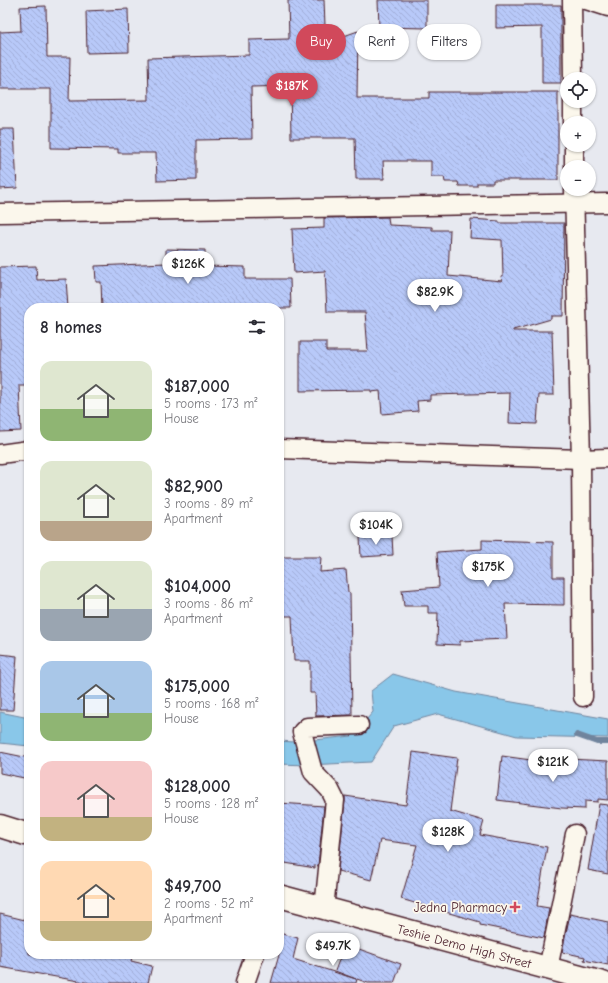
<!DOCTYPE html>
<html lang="en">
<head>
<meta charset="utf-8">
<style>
  body { margin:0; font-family:"Comic Neue",sans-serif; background:#f2f2f3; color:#2b2b33; height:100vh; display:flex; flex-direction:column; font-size:15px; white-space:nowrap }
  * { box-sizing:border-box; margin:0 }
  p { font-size:13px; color:#7c7c81 }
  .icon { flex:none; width:22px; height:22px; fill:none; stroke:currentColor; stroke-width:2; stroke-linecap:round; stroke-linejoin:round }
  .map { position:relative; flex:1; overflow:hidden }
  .details { position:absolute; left:24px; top:303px; width:260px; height:656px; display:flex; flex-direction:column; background:#fff; border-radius:16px; box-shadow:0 1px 3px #0004 }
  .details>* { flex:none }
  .banner { position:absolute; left:296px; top:24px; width:252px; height:36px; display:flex; gap:8px }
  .tools { position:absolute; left:560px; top:72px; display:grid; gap:8px }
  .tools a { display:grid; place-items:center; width:36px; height:36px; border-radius:50%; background:#fff; box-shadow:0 1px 3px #0004; font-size:20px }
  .price { position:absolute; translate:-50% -34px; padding:0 9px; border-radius:14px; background:#fff; color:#222; font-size:13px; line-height:26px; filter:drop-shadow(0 1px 2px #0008) }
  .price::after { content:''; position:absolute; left:50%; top:24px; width:12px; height:9px; margin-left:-6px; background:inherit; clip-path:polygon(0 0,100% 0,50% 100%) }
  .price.selected { background:#d1495b; color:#fff }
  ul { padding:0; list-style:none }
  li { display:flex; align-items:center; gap:12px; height:100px; padding:0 16px }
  li span { display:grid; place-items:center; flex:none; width:112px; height:80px; border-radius:12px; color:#555 }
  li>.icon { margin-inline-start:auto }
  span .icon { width:48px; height:48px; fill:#fffc; stroke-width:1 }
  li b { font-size:17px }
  h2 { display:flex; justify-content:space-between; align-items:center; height:48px; padding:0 16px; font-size:17px }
  .pill { padding:0 14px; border-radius:18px; background:#fff; box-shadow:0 1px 3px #0004; font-size:14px; line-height:36px }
  .pill.selected { background:#d1495b; color:#fff }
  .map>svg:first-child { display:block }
  .water { fill:#89c7e9; stroke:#70849d }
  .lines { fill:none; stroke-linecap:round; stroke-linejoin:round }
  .stream { stroke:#70849d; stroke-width:6 }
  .building { fill:url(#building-back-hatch); stroke:#4a1f2b }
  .street-casing { stroke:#4a1f2b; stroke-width:21 }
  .secondary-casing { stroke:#4a1f2b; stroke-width:25 }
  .street { stroke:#fbf7ec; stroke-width:18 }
  .secondary { stroke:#fbf7ec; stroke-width:22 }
  .poi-dot { fill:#d1495b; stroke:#fbf7ec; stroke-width:1.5 }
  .labels { text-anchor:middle; stroke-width:3.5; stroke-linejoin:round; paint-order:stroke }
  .poi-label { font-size:13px; fill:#4a1f2b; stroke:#fbf7ec; text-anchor:end }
  .street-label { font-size:13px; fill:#4a1f2b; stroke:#fbf7ec }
</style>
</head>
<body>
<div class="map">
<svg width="608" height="983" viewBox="0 0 608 983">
  <defs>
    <pattern id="building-back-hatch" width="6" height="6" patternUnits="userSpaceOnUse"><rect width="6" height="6" fill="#b8c9f9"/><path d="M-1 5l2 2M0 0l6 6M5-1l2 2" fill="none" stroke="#a0acd6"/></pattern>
  </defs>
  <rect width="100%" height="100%" fill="#e7e9f0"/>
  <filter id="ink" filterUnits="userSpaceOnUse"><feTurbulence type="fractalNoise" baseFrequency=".025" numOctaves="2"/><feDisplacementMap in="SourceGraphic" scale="8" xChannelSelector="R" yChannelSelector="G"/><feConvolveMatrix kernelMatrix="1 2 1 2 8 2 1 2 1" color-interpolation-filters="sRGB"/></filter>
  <g filter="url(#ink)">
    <!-- water -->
    <g class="water">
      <polygon points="393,674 456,692 608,719 608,738 517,736 438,714 394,726 371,762 307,765 279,764 279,741 295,742 352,736 373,712 371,691"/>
      <polygon points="0,712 29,718 29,746 0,743"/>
    </g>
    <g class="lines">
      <!-- stream -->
      <polyline class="stream" points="577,735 597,742 608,742"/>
    </g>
    <!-- building -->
    <g class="building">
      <polygon points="288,0 324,0 325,26 337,26 341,37 358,31 357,98 429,98 429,92 558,92 558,180 493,180 493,183 477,183 477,186 459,186 458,182 445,182 444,177 431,177 431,161 383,161 384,179 356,179 355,138 291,138 290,86 251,87 252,139 196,140 196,180 157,181 156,153 118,153 118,149 51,148 51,89 0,89 0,32 21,31 20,7 46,6 47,57 70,57 69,101 149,100 148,58 249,55 249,40 289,39"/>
      <polygon points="378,0 427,0 427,28 379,27"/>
      <polygon points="496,5 561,5 561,83 542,83 542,27 496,28"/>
      <polygon points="128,9 129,52 87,53 86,11"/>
      <polygon points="0,129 14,129 17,188 0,189"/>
      <polygon points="388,217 389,225 432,227 432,230 450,230 448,276 502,281 501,276 503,276 502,240 470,238 471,219 499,221 499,223 564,223 563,316 551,316 551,319 513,330 513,331 552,331 554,395 539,395 537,424 509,423 510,393 430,395 430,400 417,401 418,411 382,414 380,391 371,392 371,390 300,391 300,342 326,342 326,351 368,351 365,312 327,312 325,271 294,273 292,229 324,228 324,218"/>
      <polygon points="166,249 205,250 205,266 245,267 245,279 290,279 291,308 102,308 101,282 96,282 95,266 166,263"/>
      <polygon points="36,266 37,280 66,279 68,308 29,308 29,385 19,385 21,431 0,432 0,267"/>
      <polygon points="392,536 393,555 361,557 360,537"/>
      <polygon points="482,540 553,542 553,577 564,577 564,605 505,604 507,639 460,641 460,645 437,644 438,613 428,613 428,606 404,606 402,590 439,587 437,552 482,549"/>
      <polygon points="279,557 321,557 320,572 346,570 348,592 350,593 352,715 316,716 315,693 310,693 310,661 294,661 292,616 279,616"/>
      <polygon points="0,654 17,656 13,710 0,710"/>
      <polygon points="0,752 29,758 29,779 0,773"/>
      <polygon points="413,752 457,758 450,811 484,821 480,835 547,847 537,906 549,908 544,938 480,925 480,922 401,899 417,845 380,840 371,880 338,871 345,801 345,796 406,805"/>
      <polygon points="502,756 567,765 568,759 608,761 608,800 598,799 598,802 585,801 585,809 562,808 497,800"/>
      <polygon points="279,803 324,806 318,866 315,865 315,868 279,862 282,836 279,835"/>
      <polygon points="599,804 608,805 608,874 588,870"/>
      <polygon points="0,914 29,921 29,954 133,954 131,961 152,966 148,983 90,983 0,967"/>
      <polygon points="570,914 608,922 608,965 584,960 585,957 562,952"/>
      <polygon points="279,933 298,938 293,959 356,979 335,971 345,944 401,964 394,983 368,983 357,979 356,983 271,983 279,955"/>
    </g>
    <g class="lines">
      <defs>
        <g id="street">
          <polyline points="572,0 573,79"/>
          <polyline points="586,0 608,7"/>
          <polyline points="573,101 573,123"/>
          <polyline points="574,145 574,167"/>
          <polyline points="574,189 581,459 583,697"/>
          <polyline points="0,213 608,203"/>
          <polyline points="279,449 581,459 608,458"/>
          <polyline points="0,454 29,450"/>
          <polyline points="324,909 335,800 330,790 313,772 302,732 307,727 359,725"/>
          <polyline points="548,969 575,834"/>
          <polyline points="245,983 255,954"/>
        </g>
        <g id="secondary">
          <polyline points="0,826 29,835"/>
          <path id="s1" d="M279,896L603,983"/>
        </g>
      </defs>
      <!-- street casing -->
      <use href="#street" class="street-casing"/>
      <!-- secondary casing -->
      <use href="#secondary" class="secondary-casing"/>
      <!-- street -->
      <use href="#street" class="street"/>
      <!-- secondary -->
      <use href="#secondary" class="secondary"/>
    </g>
  </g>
  <!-- markers -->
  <path class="poi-dot" d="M513 901h4v4h4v4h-4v4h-4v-4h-4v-4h4z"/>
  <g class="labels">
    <!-- poi labels -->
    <g class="poi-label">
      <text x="507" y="912">Jedna Pharmacy</text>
    </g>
    <!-- street labels -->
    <g class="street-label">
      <text dy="5" stroke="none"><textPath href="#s1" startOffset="192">Teshie Demo High Street</textPath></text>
    </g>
  </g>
</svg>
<div class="tools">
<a><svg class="icon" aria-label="locate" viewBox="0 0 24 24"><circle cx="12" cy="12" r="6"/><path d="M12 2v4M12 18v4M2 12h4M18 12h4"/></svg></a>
<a>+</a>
<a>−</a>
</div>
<b class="price selected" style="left:292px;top:107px">$187K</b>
<b class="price" style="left:188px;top:285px">$126K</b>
<b class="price" style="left:435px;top:313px">$82.9K</b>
<b class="price" style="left:376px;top:546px">$104K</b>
<b class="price" style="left:488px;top:588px">$175K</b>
<b class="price" style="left:553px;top:783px">$121K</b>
<b class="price" style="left:448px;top:853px">$128K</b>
<b class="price" style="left:333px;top:967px">$49.7K</b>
<div class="banner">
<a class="pill selected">Buy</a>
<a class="pill">Rent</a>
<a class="pill">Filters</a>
</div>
<section class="details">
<h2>8 homes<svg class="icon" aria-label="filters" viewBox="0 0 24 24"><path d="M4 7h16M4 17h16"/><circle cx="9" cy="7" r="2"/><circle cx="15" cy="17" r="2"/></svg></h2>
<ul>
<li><span style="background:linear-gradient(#dfe7d0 60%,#8fb573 0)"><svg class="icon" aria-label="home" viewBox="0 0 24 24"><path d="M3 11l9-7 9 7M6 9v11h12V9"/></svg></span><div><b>$187,000</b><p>5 rooms · 173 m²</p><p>House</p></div></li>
<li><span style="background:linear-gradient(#dfe7d0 75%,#b9a48a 0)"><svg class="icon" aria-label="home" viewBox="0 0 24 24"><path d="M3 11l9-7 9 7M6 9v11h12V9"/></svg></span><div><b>$82,900</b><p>3 rooms · 89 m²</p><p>Apartment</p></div></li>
<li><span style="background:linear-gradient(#dfe7d0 60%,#9aa5b1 0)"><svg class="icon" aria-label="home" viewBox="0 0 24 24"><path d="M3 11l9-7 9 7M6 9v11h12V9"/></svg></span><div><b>$104,000</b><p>3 rooms · 86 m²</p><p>Apartment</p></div></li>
<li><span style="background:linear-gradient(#a9c7e8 65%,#8fb573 0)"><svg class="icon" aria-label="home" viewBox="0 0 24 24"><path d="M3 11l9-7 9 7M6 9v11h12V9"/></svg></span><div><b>$175,000</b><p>5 rooms · 168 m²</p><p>House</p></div></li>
<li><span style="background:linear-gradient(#f6c9c9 70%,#c2b280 0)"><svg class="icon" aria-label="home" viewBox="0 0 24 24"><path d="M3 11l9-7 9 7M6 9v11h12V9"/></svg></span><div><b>$128,000</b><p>5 rooms · 128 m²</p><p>House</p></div></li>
<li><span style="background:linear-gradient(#ffd9b3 75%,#c2b280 0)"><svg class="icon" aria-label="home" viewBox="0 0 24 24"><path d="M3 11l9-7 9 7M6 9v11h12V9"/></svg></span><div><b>$49,700</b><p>2 rooms · 52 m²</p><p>Apartment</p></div></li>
</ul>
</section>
</div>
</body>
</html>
